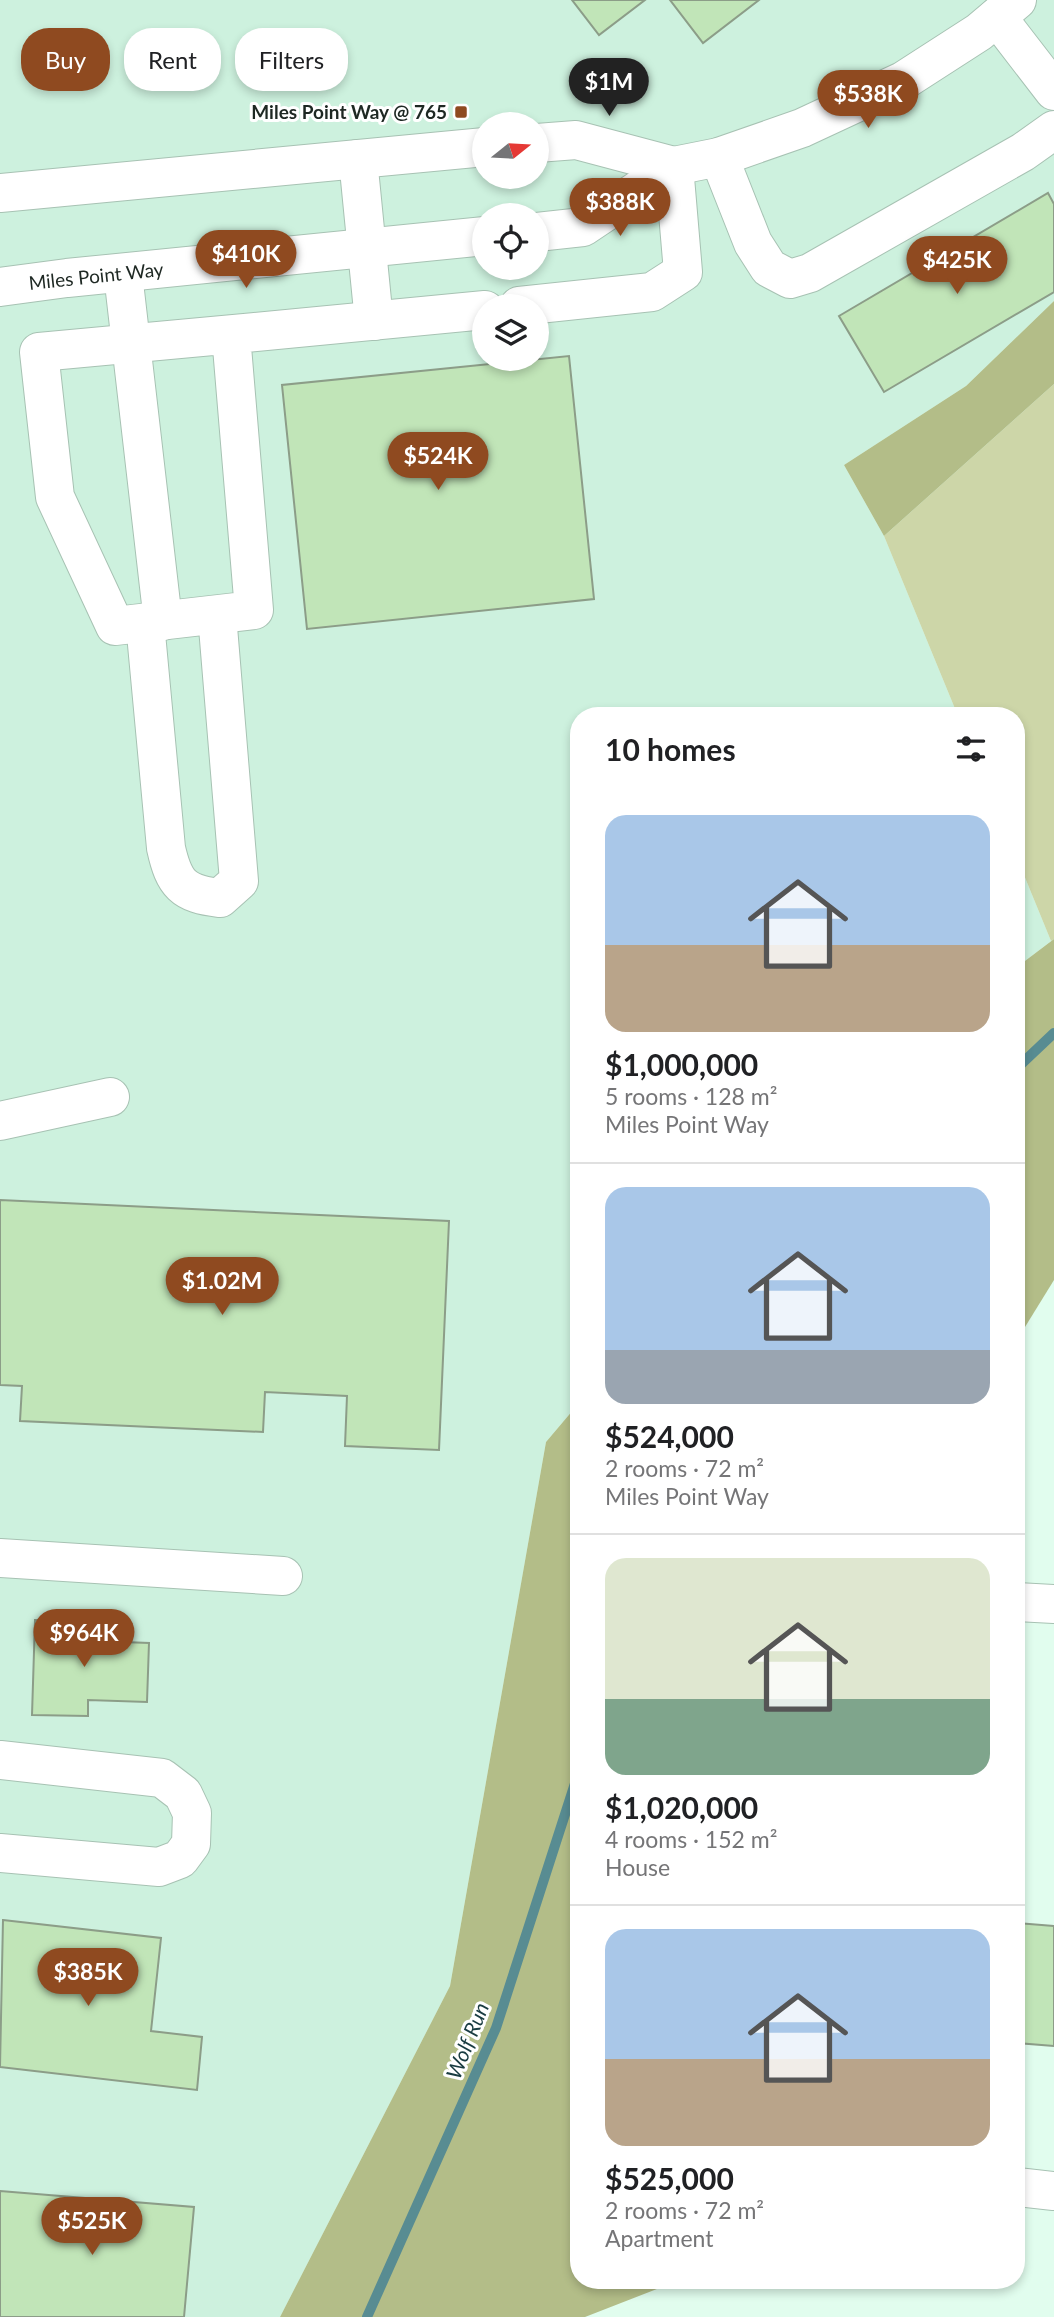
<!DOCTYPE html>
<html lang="en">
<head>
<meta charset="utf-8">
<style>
  body { margin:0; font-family:Lato,sans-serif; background:#f6f6f6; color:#202124; height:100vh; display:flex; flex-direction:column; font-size:26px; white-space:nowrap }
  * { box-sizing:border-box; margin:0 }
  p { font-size:23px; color:#757577 }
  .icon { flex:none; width:38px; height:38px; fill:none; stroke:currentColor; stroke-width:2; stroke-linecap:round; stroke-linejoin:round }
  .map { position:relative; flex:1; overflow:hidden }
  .details { position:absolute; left:570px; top:707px; width:455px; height:1582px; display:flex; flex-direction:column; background:#fff; border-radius:28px; box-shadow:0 4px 10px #0003 }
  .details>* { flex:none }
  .hud { position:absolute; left:21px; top:28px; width:444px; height:63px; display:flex; gap:14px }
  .needle { width:46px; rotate:72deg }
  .controls { position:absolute; left:472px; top:112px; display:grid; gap:14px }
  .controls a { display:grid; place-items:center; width:77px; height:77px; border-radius:50%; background:#fff; box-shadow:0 4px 10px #0003; font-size:35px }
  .price { position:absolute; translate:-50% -60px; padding:0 16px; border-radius:24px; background:#8f4a20; color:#fff; font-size:23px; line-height:46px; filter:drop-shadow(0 2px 4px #0008) }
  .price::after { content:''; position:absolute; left:50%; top:42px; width:21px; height:16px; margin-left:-10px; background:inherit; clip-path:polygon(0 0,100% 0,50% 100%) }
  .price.current { background:#222; color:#fff }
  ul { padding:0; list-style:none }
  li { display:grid; align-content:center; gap:14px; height:371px; padding:0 35px }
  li+li { border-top:2px solid #e0e0e0 }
  li span { display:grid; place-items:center; height:217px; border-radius:21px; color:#555 }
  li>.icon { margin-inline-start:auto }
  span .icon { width:126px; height:126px; fill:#fffc; stroke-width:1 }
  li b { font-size:30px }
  h2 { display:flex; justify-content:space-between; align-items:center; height:84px; padding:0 35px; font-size:30px }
  .pill { padding:0 24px; border-radius:28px; background:#fff; box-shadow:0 4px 10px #0003; font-size:24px; line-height:63px }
  .pill.current { background:#8f4a20; color:#fff }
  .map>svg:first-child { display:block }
  .built { fill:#cdf1de; fill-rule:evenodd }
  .green { fill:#cdd6a8 }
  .forest { fill:#b3bd88 }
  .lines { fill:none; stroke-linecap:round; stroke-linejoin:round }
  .stream { stroke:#588c92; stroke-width:10 }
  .building { fill:#c1e5b8; stroke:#8c9d88; stroke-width:2 }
  .minor-casing { stroke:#a7c2b3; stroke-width:40 }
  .minor { stroke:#fff; stroke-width:38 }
  .poi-dot { fill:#8f4a20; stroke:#fff; stroke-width:2.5 }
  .labels { text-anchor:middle; stroke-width:6; stroke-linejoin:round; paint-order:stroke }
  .poi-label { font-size:19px; font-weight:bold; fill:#1e2823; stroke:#fff; text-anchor:end }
  .street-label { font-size:19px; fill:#1e2823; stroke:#fff }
  .water-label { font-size:21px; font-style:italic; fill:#193c41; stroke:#fff }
</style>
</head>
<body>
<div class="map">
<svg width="1054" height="2317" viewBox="0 0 1054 2317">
  <rect width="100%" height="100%" fill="#e1fdee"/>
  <!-- built -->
  <g class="built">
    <path d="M0,0H1054V301L966,386L844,465L884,536L958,716H579V1403L546,1442L450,1986L280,2317H0ZM485,124H537V177H485ZM485,215H537V268H485ZM485,306H537V359H485Z"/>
    <polygon points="1017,858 1051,941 1017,967"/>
  </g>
  <!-- green -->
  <polygon class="green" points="1054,384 1054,939 1051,941 1017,858 1017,716 958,716 884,536"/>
  <!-- forest -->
  <g class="forest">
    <polygon points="1054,301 1054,384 884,536 844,465 966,386"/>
    <polygon points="1054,939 1054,1280 1017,1340 1017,967"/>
    <polygon points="579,1403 579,2280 680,2280 585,2317 280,2317 450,1986 546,1442"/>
  </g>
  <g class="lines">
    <!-- stream -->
    <g class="stream">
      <polyline points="1017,1068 1054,1033"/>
      <polyline points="367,2317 496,2028 579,1771"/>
    </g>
  </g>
  <!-- building -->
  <g class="building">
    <polygon points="572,0 645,0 599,35"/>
    <polygon points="670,0 759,0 703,43"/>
    <polygon points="1048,193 1054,204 1054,292 884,392 839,316"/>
    <polygon points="569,356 594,599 307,629 282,385"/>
    <polygon points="0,1200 449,1221 439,1450 345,1446 347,1396 265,1392 263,1432 20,1421 22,1386 0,1385"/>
    <polygon points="35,1620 98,1623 97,1641 149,1643 147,1702 88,1700 88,1716 32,1715"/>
    <polygon points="3,1920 161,1938 151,2031 202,2037 197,2090 0,2067"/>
    <polygon points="1017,1923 1054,1926 1054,2046 1017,2043"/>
    <polygon points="0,2191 194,2207 184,2317 0,2317"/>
  </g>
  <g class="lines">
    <defs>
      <g id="minor">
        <polyline points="997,17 1054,91"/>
        <polyline points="537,143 576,140 674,166"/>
        <polyline points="719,157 753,243 769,268 790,279 810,273 1023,152 1054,130"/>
        <polyline points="358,159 374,321"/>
        <polyline points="0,193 485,147"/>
        <polyline points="537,232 583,227 674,166 719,157 802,128 903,81 979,32 1017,0"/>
        <polyline points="123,274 163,621"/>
        <polyline points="0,287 67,278 485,236"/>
        <polyline points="519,306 652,292 683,272 674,166"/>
        <path d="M231,335L254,610L115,626L55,497L39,352C188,338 336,325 485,310"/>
        <path d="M145,623L166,848C174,884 183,894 220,898L239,881L217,615"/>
        <polyline points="0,1121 110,1097"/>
        <polyline points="0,1558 283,1576"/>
        <polyline points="1017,1602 1054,1604"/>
        <polyline points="0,1760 162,1778 183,1794 192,1813 191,1844 180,1859 159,1867 0,1853"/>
        <polyline points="1017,2187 1054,2191"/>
      </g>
    </defs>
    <!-- minor casing -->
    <use href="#minor" class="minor-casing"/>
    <!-- minor -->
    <use href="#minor" class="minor"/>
  </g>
  <!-- markers -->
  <rect class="poi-dot" x="454" y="105" width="14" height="14" rx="3.5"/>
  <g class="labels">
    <!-- poi labels -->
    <g class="poi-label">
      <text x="447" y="119">Miles Point Way @ 765</text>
    </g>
    <!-- street labels -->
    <g class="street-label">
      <text transform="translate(96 276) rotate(-6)" y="7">Miles Point Way</text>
    </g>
    <!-- water labels -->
    <g class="water-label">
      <text transform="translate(468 2041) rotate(-68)" y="7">Wolf Run</text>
    </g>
  </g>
</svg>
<div class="controls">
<a><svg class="needle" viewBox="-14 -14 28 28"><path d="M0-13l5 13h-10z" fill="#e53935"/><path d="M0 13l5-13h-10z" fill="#757577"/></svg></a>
<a><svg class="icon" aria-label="locate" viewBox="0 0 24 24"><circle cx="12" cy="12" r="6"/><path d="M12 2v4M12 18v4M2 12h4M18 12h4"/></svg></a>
<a><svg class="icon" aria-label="layers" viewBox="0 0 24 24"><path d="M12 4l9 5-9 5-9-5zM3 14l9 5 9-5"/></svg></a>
</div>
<b class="price current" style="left:609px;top:118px">$1M</b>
<b class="price" style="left:868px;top:130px">$538K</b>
<b class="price" style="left:620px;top:238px">$388K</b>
<b class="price" style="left:246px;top:290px">$410K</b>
<b class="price" style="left:957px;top:296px">$425K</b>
<b class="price" style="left:438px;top:492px">$524K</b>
<b class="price" style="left:222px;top:1317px">$1.02M</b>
<b class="price" style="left:84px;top:1669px">$964K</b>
<b class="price" style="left:88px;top:2008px">$385K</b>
<b class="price" style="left:92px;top:2257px">$525K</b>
<div class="hud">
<a class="pill current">Buy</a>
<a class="pill">Rent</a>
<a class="pill">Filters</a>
</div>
<section class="details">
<h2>10 homes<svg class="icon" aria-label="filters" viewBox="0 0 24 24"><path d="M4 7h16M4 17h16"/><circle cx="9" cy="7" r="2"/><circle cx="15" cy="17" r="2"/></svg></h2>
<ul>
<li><span style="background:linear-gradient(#a9c7e8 60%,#b9a48a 0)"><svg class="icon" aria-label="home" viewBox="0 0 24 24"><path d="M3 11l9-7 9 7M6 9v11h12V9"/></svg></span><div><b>$1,000,000</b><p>5 rooms · 128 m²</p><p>Miles Point Way</p></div></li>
<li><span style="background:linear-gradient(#a9c7e8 75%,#9aa5b1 0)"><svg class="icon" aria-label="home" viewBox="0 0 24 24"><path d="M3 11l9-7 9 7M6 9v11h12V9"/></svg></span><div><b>$524,000</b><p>2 rooms · 72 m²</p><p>Miles Point Way</p></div></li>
<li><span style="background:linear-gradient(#dfe7d0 65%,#7fa58c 0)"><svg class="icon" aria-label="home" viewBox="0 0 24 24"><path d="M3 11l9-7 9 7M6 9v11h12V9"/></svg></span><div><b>$1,020,000</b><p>4 rooms · 152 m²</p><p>House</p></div></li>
<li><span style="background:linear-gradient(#a9c7e8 60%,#b9a48a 0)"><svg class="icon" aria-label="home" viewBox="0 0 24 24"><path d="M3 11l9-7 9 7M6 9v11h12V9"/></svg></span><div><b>$525,000</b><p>2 rooms · 72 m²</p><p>Apartment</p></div></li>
</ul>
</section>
</div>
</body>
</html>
